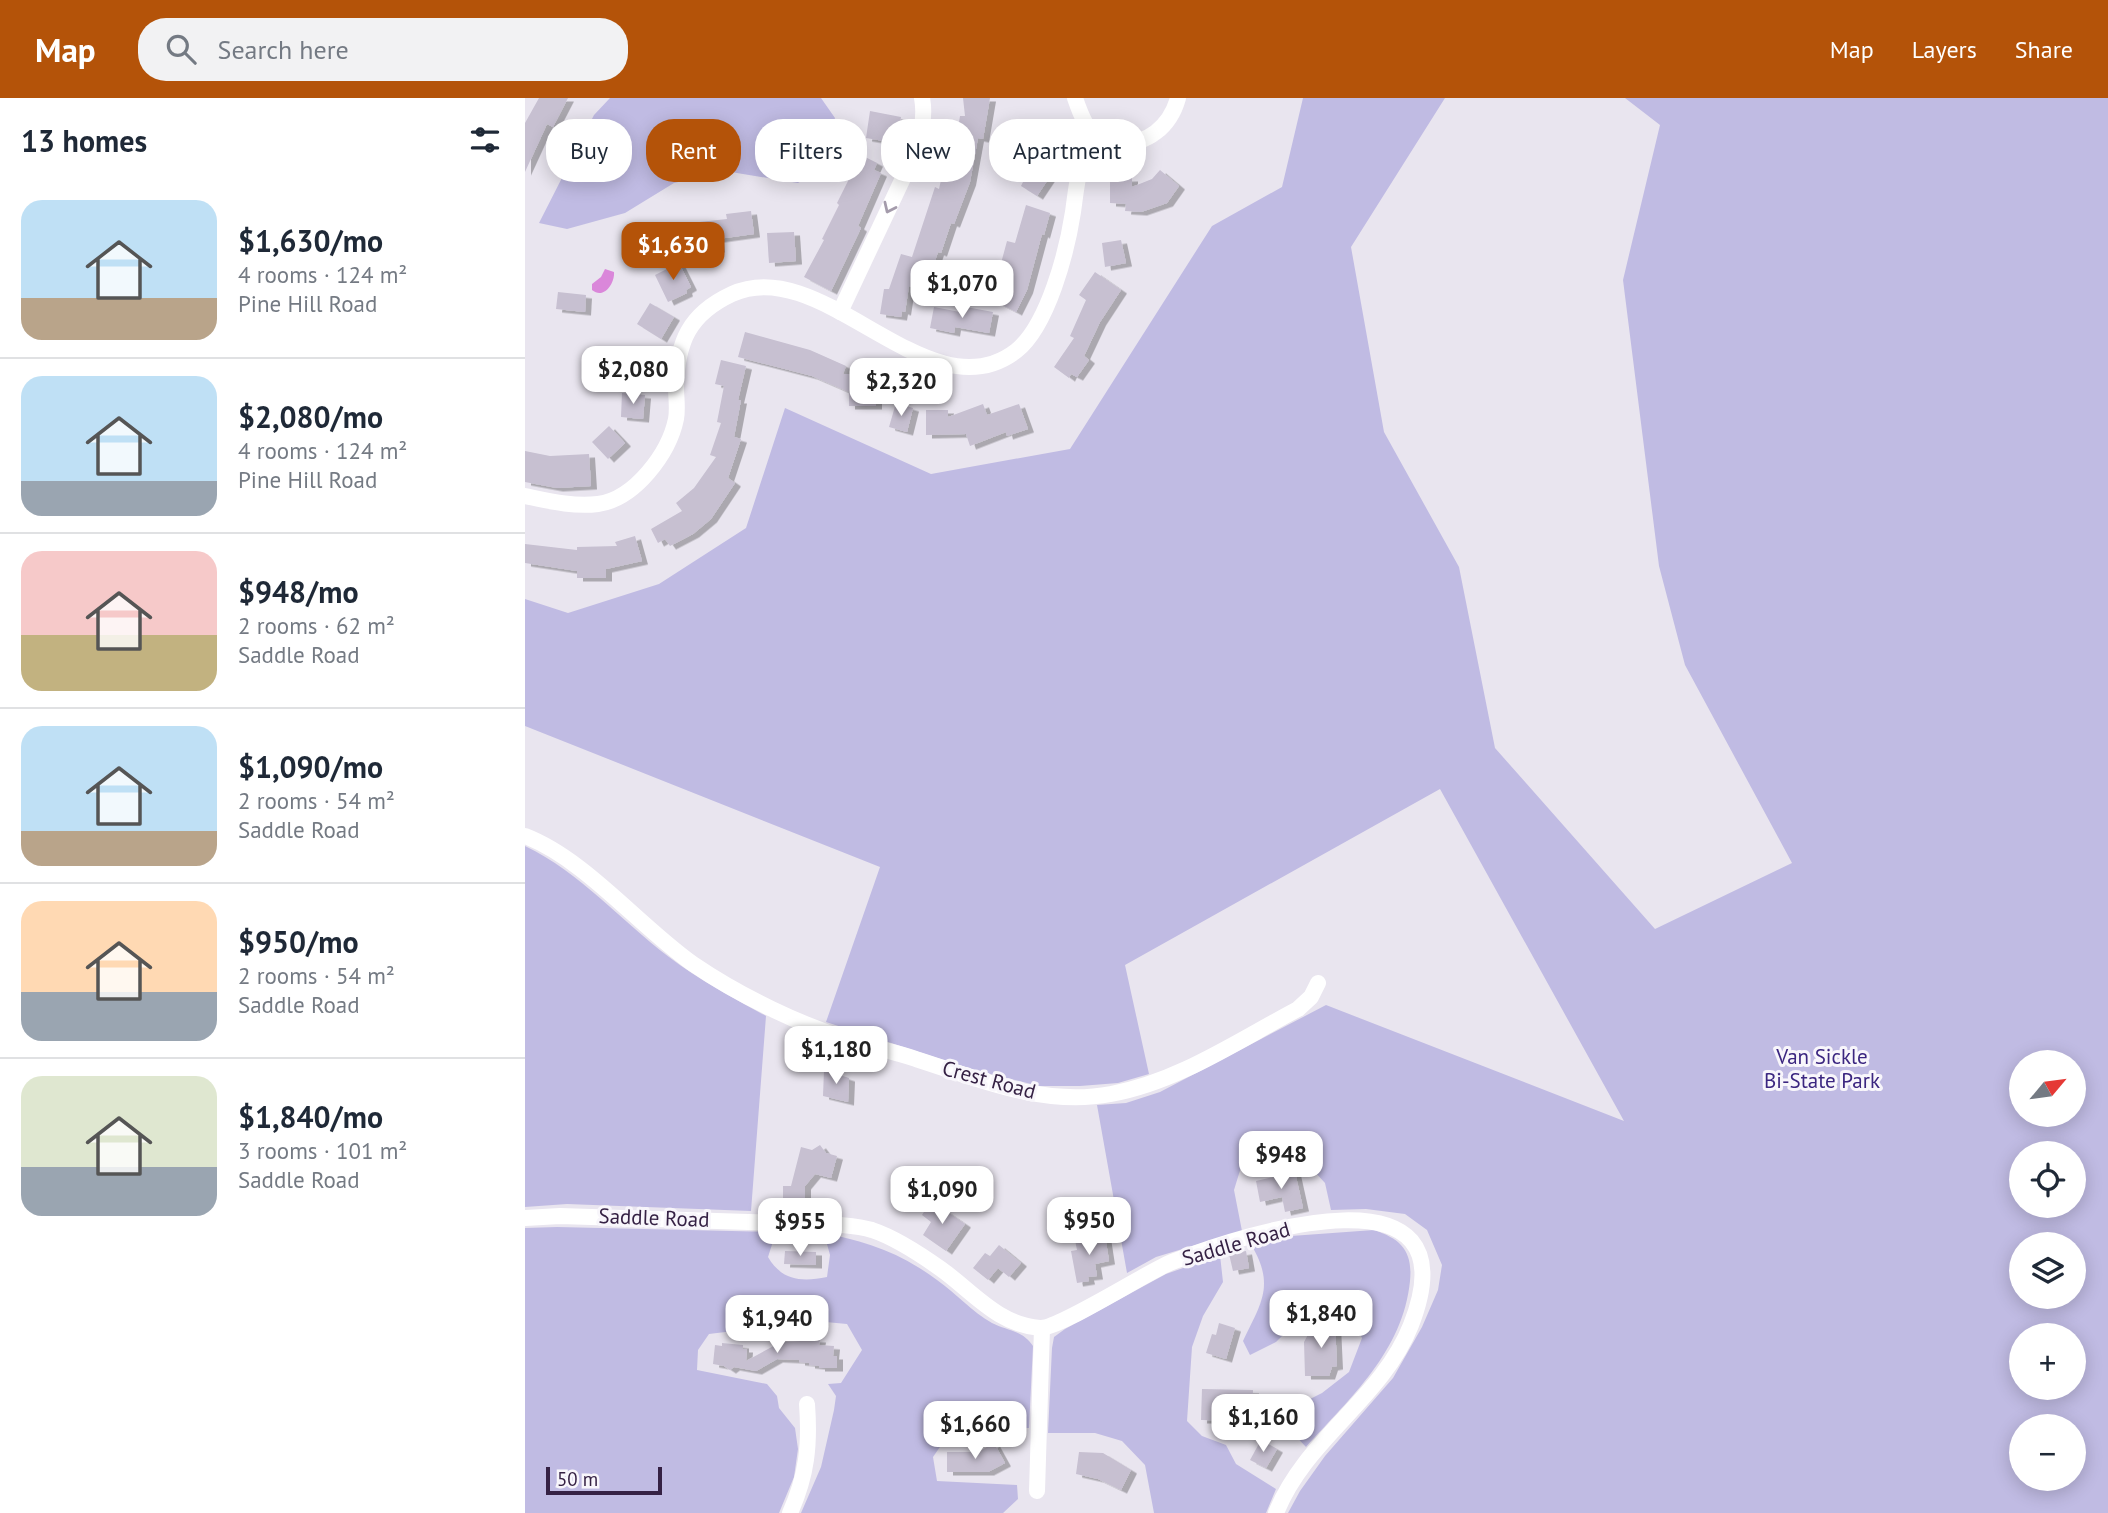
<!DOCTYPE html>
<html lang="en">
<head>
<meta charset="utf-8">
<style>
  body { margin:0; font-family:"PT Sans",sans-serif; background:#f2f2f3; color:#1f2937; height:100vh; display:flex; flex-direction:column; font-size:26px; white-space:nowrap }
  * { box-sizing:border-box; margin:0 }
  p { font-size:23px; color:#747a83 }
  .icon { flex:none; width:38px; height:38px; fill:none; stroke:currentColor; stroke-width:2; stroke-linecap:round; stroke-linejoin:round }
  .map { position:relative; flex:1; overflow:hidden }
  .sheet { display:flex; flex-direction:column; background:#fff; width:525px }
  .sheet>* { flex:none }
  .hud { position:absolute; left:21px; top:21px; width:665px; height:63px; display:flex; gap:14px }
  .needle { width:46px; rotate:61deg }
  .buttons { position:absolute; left:1484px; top:952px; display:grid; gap:14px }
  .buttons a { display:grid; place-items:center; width:77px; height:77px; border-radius:50%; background:#fff; box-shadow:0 4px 18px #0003; font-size:35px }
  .scale { position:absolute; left:21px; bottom:18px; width:116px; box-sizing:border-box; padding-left:7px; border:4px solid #352144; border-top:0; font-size:19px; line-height:24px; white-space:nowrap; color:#352144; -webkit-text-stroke:5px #f8f6fb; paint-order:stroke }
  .price { position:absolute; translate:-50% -60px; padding:0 16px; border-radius:14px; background:#fff; color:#222; font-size:23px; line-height:46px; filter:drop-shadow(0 2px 4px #0008) }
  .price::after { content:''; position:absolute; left:50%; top:42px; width:21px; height:16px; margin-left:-10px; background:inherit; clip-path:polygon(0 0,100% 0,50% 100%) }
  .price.selected { background:#b45309; color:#fff }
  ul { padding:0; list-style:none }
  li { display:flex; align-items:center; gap:21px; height:175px; padding:0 21px }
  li+li { border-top:2px solid #e0e1e3 }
  li span { display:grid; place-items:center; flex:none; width:196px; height:140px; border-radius:21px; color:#555 }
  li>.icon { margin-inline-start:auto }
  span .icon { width:84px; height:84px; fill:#fffc; stroke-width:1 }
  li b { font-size:30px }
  h2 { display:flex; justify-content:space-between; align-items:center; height:84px; padding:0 21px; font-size:30px }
  .tag { padding:0 24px; border-radius:28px; background:#fff; box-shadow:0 4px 18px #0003; font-size:24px; line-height:63px }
  .tag.selected { background:#b45309; color:#fff }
  header { display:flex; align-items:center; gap:42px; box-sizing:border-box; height:98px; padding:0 35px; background:#b45309; color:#fff }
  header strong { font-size:33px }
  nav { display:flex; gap:38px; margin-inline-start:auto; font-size:24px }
  .search { width:490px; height:63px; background:#f2f2f3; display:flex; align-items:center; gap:18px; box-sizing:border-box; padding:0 24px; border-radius:28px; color:#747a83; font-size:26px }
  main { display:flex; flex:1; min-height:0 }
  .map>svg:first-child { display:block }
  .green { fill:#c0bbe3; fill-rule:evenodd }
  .water { fill:#da87da }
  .building { fill:#c7c0d1; filter:url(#shadow) }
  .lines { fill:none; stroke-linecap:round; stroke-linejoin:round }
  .minor { stroke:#fff; stroke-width:16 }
  .oneway { stroke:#a49bab }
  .labels { text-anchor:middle; stroke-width:6; stroke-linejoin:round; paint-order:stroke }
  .park-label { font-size:21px; fill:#3b2680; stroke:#f8f6fb }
  .street-label { font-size:21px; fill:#352144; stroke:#f8f6fb }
</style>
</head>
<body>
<header>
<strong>Map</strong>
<div class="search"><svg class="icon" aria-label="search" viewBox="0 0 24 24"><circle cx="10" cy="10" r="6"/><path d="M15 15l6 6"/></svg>Search here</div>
<nav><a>Map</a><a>Layers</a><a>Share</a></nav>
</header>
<main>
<section class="sheet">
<h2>13 homes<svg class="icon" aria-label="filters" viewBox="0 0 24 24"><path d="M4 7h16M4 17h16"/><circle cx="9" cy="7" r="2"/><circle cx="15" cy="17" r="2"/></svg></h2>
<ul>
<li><span style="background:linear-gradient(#bfe0f5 70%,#b9a48a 0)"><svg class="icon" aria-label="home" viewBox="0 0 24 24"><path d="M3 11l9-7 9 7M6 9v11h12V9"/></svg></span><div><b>$1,630/mo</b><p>4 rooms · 124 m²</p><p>Pine Hill Road</p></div></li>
<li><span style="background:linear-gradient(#bfe0f5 75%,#9aa5b1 0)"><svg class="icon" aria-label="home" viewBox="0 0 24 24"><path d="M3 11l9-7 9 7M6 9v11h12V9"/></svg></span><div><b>$2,080/mo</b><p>4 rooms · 124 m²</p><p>Pine Hill Road</p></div></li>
<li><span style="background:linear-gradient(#f6c9c9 60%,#c2b280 0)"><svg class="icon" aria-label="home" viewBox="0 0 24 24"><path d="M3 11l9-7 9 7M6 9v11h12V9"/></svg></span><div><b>$948/mo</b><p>2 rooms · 62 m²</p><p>Saddle Road</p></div></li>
<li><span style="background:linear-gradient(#bfe0f5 75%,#b9a48a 0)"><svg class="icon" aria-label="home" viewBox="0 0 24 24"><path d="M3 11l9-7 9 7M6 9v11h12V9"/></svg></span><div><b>$1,090/mo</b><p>2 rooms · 54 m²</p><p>Saddle Road</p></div></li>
<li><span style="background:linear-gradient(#ffd9b3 65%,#9aa5b1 0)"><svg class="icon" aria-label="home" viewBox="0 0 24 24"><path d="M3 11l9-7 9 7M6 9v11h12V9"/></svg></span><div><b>$950/mo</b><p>2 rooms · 54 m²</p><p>Saddle Road</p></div></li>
<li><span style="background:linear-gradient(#dfe7d0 65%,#9aa5b1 0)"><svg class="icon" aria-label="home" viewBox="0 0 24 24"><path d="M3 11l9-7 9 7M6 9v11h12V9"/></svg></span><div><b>$1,840/mo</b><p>3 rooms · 101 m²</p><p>Saddle Road</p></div></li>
</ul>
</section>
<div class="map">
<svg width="1583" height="1415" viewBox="0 0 1583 1415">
  <defs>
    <filter id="shadow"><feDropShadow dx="6" dy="3.5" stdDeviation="0" flood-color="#0004"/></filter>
  </defs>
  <rect width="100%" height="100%" fill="#e9e5ef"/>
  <!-- green -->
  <g class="green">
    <polygon points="85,0 296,0 310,20 296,69 273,85 200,73 149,85 100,115 42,131 14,125 69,17"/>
    <path d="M778,0H920L826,149L859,334L934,469L970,650L1130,831L1267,765L1160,567L1134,468L1098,182L1135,27L1100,0H1583V1415H763L775,1393L800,1358L868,1280L897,1229L913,1192L917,1167L902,1132L880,1116L841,1111L806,1112L800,1085L778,1061L742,1057L717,1066L709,1092L717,1133L631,1159L602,1175L572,1007L601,1005L635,994L801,907L1099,1023L915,691L600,867L624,976L593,985L555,988H514L453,973L301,924L355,769L0,628V501L43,515L134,486L221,430L260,310L406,376L545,351L687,128L757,89ZM1496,964H1549V1017H1496ZM1496,1055H1549V1108H1496ZM1496,1146H1549V1199H1496ZM1496,1237H1549V1290H1496ZM1496,1328H1549V1381H1496Z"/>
    <path d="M0,748C56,775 95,822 144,859C174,882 208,900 241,918L226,1113L42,1106L0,1109Z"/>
    <path d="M32,1129L251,1134L243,1159C257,1183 277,1184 302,1179L305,1157L299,1135C345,1145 374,1154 412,1182C431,1195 447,1214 467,1225C482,1233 498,1232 508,1248L504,1330H458L419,1343L408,1359L412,1383L492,1387L493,1401L478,1415H276L296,1369L309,1312L311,1298L303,1286L316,1285L337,1252L322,1226L290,1223L184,1236L173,1252L172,1272L242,1286L252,1298L254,1310L270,1330L273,1351L269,1379L254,1415H0V1130Z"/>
    <path d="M849,1132C876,1141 888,1153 885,1183C878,1253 826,1299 781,1349L766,1333L762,1325L771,1308L797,1295L824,1274L837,1240L829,1224L802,1208L781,1214L751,1244L725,1257L718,1243C736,1205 750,1188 727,1148L766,1138Z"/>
    <polygon points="695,1157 698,1184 678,1218 667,1249 662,1323 677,1338 701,1347 711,1366 751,1391 741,1415 629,1415 620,1367 597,1343 570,1335 523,1335 527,1250 529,1239 540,1231 641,1176"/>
  </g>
  <!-- water -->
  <path class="water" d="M80,171L89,174C90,185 79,202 67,192V186L76,179Z"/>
  <!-- building -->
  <g class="building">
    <polygon points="14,0 43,0 28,29 22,26 0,74 0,25"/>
    <polygon points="438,0 465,0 458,41 453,40 445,84 429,126 426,125 416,155 413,154 400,193 384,188 380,214 377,213 376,219 355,216 359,191 364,191 376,156 387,159 410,89 414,91 422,55 429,56 435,18 440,18"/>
    <polygon points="345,13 376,19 371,45 341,40"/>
    <polygon points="336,57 352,65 349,72 356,75 333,128 336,130 306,193 279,179 299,142 297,141 314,107 312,105"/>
    <polygon points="504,67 524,80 512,98 496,88 498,84 495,82"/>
    <polygon points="635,72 654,88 642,105 616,114 600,113 601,106 585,105 585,81 607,80 607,89 627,81"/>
    <polygon points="501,107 525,115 519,137 517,136 502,192 491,214 464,200 480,170 475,169 482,143 490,145"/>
    <polygon points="226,113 229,136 193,141 194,151 168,153 165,125 202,121 201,116"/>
    <polygon points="269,134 271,163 244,165 242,135"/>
    <polygon points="596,142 601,165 580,169 577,145"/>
    <polygon points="154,165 166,189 161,192 162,195 143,204 130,177"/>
    <polygon points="570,174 596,192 575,224 559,258 564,262 552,279 546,276 544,280 529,269 549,240 545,238 561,202 554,197"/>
    <polygon points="33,194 61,197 60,214 31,211"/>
    <polygon points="125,205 149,219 136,241 112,226"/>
    <polygon points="409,209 440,215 441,209 468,214 464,235 430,229 429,235 405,230"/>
    <polygon points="220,234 285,252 321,268 318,276 351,276 351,308 324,308 324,294 287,278 213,259"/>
    <polygon points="196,262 221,268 213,302 216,302 209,339 216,341 203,380 210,385 186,421 168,436 145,448 140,441 133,445 126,431 157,413 151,405 169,390 191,359 185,357 196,325 192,324 199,288 190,286"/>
    <polygon points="97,295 120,297 118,321 96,319"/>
    <polygon points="371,305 388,310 382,334 364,329"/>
    <polygon points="458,306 462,317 494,306 503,331 482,338 481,334 445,348 441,336 401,337 401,312 423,312 423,319"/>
    <polygon points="84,328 100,345 83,361 67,344"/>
    <polygon points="0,353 25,358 64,356 66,388 32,390 0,384"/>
    <polygon points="110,438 117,463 81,471 81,480 52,480 52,473 0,465 0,446 52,452 52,449 92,448 90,444"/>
    <polygon points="299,972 324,980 323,1004 298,998"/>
    <polygon points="295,1047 301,1055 312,1058 306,1080 290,1076 280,1088 280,1112 258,1112 258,1088 266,1088 276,1049 287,1052"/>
    <polygon points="770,1074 778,1110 760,1114 757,1099 735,1104 731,1083"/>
    <polygon points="406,1103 440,1126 421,1153 398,1137 406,1124 397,1117"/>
    <polygon points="580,1137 584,1163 570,1166 572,1178 563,1179 564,1183 552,1185 546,1153 552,1152 550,1142"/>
    <polygon points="474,1147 496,1165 484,1179 473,1170 463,1182 448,1170 460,1155 465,1158"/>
    <polygon points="260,1153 291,1154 291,1167 259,1166"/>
    <polygon points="721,1153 724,1170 708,1173 704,1156"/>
    <polygon points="791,1222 810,1225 812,1268 807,1269 804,1278 780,1278 779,1244"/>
    <polygon points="694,1225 710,1230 701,1261 681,1255 687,1236 691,1237"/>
    <polygon points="275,1240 295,1241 294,1247 309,1248 308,1258 312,1258 312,1270 294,1270 294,1268 284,1267 284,1265 274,1264 274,1262 252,1261 231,1273 209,1269 205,1272 199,1268 188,1266 190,1247 197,1248 197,1245 218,1247 218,1251 222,1251 221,1263 256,1244 275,1243"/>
    <polygon points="677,1291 728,1292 727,1323 676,1322"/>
    <polygon points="736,1342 752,1351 741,1370 725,1362"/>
    <polygon points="469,1345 480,1365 463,1374 422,1374 422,1354 453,1354"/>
    <polygon points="554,1354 578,1355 606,1372 596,1392 573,1381 551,1376"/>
  </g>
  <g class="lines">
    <!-- minor -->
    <g class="minor">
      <path d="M550,0C554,12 561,31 571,39C576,44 585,45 592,46C622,47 645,29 653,0"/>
      <path d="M315,214L388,59C395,39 401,21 397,0"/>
      <path d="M0,398C24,403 48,409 73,406C110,401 144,355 151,321C153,311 151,299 151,289C152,244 164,216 207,196C298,154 404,320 491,253C523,228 542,153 548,114C552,86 553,62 570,39"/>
      <path d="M0,738C60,761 114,828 168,866C215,898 275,927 330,944C350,950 371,954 391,961C454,981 518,1009 586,996C653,984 714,942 773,911L786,899L793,885"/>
      <path d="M0,1120L35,1118L316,1127C326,1128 337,1129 347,1132C371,1140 395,1156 416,1171C447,1193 473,1227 515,1230C534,1231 620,1175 647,1164C721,1135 951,1061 886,1227C857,1301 780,1341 751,1415"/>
      <polyline points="512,1393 517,1230"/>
      <path d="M265,1415C282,1377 285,1347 282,1306"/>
    </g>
  </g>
  <!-- one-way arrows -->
  <defs><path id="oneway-chevron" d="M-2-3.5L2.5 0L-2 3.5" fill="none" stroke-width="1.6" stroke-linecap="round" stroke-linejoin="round" transform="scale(1.75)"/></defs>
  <use class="oneway" href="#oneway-chevron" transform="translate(364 110) rotate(115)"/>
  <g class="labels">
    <!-- park labels -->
    <g class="park-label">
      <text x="1297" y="966">Van Sickle<tspan x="1297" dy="24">Bi-State Park</tspan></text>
    </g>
    <!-- street labels -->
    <g class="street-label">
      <text transform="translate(464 982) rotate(15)" y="7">Crest Road</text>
      <text transform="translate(129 1120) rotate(2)" y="7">Saddle Road</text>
      <text transform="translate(711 1146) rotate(-16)" y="7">Saddle Road</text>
    </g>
  </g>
</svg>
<div class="buttons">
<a><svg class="needle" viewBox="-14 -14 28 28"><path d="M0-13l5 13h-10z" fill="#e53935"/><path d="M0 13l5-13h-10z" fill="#747a83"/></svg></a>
<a><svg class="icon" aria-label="locate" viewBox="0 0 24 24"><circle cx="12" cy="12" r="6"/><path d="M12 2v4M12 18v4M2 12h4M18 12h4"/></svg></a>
<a><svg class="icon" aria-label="layers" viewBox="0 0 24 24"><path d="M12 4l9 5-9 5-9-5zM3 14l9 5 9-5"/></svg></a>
<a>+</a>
<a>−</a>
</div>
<div class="scale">50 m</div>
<b class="price selected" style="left:148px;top:184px">$1,630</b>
<b class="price" style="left:437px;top:222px">$1,070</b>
<b class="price" style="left:108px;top:308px">$2,080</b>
<b class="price" style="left:376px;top:320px">$2,320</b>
<b class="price" style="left:311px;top:988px">$1,180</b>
<b class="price" style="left:756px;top:1093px">$948</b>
<b class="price" style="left:417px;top:1128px">$1,090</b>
<b class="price" style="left:564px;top:1159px">$950</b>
<b class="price" style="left:275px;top:1160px">$955</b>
<b class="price" style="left:796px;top:1252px">$1,840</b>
<b class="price" style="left:252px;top:1257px">$1,940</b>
<b class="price" style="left:738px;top:1356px">$1,160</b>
<b class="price" style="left:450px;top:1363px">$1,660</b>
<div class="hud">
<a class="tag">Buy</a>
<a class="tag selected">Rent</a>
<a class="tag">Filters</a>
<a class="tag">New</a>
<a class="tag">Apartment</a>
</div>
</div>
</main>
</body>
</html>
